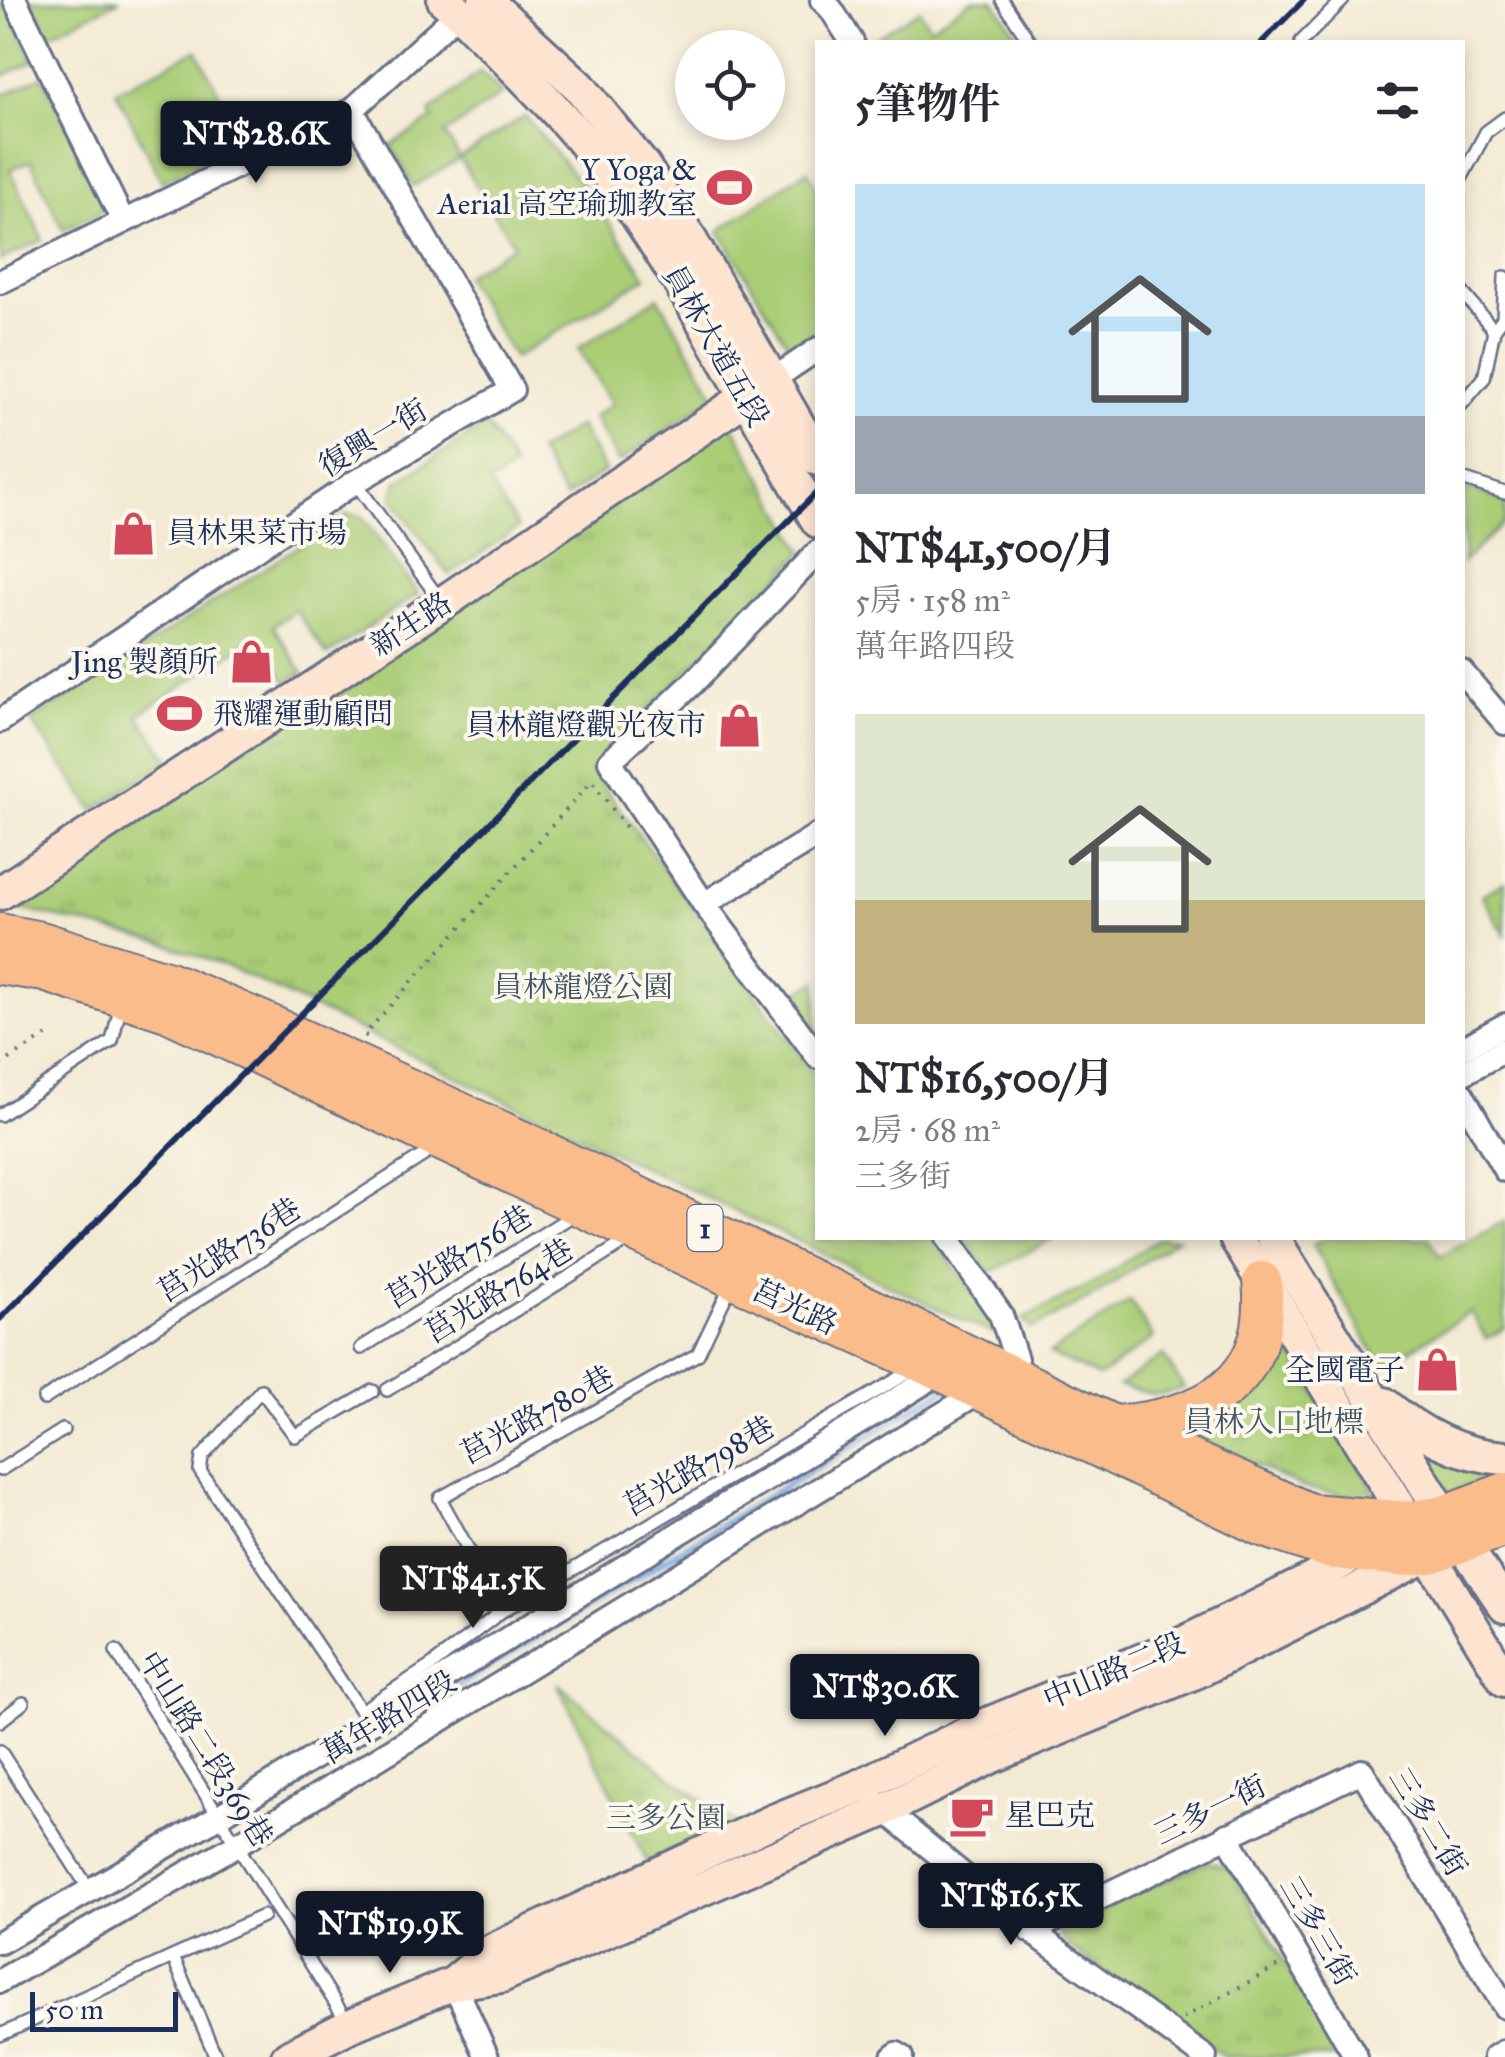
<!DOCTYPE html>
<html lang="zh-TW">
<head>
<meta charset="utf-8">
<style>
  body { margin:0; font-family:"IM FELL Great Primer","Noto Serif TC",serif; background:#f7f7f7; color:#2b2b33; height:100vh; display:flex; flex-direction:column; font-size:38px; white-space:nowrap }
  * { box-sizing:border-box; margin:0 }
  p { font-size:32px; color:#7c7c81 }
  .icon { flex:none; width:55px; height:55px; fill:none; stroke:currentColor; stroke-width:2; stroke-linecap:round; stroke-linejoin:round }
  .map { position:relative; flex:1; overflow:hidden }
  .drawer { position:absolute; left:815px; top:40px; width:650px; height:1200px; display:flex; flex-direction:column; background:#fff; border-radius:0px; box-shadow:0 5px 15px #0003 }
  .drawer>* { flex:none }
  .controls { position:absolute; left:675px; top:30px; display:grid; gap:20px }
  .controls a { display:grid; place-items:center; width:110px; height:110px; border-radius:50%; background:#fff; box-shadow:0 5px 15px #0003; font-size:50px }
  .scale { position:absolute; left:30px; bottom:25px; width:148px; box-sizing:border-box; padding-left:10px; border:5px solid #1b2f5e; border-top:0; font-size:28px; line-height:35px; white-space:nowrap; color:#1b2f5e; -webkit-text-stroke:8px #fbf7ec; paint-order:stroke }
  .price { position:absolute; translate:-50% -85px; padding:0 22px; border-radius:10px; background:#111827; color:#fff; font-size:32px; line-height:65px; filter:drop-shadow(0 2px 5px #0008) }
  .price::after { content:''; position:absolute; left:50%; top:60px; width:30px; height:22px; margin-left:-15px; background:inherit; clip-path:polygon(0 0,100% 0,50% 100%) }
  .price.selected { background:#222; color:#fff }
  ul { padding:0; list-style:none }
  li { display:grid; align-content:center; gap:20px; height:530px; padding:0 40px }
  li span { display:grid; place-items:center; height:310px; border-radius:0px; color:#555 }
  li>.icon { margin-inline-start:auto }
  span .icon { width:180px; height:180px; fill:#fffc; stroke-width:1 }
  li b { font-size:42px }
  h2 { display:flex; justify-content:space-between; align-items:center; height:120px; padding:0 40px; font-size:42px }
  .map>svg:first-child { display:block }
  .grass { fill:#aacd76; stroke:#627e6a; stroke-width:2.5 }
  .park { fill:url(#park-tufts); stroke:#627e6a; stroke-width:2.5 }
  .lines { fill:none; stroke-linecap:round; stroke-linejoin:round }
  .stream { stroke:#7aabe5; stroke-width:6 }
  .lane-casing { stroke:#677087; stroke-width:16 }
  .street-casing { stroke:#677087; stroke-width:28 }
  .secondary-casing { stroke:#677087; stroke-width:38 }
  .primary-casing { stroke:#677087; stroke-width:42 }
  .path { stroke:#677087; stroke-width:4; stroke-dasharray:2.5 8; stroke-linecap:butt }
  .lane { stroke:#fff; stroke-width:11 }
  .street { stroke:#fff; stroke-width:22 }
  .secondary { stroke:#fde4d1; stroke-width:32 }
  .primary { stroke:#fabc8b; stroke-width:38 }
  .rail { stroke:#1b2f5e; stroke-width:6 }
  .labels { text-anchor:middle; stroke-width:8; stroke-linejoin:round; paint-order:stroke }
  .shield { fill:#fbf7ec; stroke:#5e6b89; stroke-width:2.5 }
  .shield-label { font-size:28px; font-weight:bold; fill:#1b2f5e }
  .poi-label { font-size:30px; fill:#1b2f5e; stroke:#fbf7ec; text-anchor:end }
  .street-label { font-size:30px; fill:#1b2f5e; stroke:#fbf7ec }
  .park-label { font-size:30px; fill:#3f5664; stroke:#fbf7ec }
</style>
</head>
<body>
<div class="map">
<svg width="1505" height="2057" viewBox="0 0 1505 2057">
  <defs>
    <pattern id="park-tufts" width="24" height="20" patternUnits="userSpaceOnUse" patternTransform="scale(2.5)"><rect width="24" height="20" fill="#aacd76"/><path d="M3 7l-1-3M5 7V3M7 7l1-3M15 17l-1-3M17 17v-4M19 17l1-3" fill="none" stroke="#92b068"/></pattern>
  </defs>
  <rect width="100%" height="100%" fill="#fbf7ec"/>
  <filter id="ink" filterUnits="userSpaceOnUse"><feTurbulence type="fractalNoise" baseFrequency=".01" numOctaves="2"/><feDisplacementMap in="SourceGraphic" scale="20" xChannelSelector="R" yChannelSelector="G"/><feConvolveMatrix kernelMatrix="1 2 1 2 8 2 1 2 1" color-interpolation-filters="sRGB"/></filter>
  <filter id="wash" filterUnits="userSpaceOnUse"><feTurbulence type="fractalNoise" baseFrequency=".0048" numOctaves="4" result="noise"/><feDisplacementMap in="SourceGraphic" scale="40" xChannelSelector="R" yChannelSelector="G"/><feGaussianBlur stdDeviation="2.25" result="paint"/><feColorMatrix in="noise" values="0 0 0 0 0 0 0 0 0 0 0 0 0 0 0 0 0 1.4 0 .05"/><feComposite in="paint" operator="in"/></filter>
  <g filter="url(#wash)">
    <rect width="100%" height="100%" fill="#f3ead3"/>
    <!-- grass -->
    <g class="grass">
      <polygon points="30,0 120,0 49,35"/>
      <polygon points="972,0 993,0 1023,42 868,42 919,10 930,27"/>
      <polygon points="0,5 8,8 34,61 0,77"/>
      <polygon points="197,50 243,141 162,182 116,91"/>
      <polygon points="480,72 503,93 445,134 460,158 525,116 591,196 646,277 514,358 464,276 514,245 460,159 413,186 391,145 433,119 430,112"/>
      <polygon points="42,76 105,199 99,213 63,230 31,161 10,169 43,240 0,260 0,97"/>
      <polygon points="807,170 817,188 817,330 790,348 719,231"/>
      <polygon points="658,297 716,396 619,462 593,417 612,404 578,349"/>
      <polygon points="486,424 514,467 490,484 518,528 449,575 393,499 396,483"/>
      <polygon points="579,426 605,471 565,498 538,452"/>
      <polygon points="1465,488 1505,500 1505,522 1463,562"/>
      <polygon points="348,514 362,516 418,594 327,655 295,610 273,626 303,672 287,682 256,637 138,715 170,760 94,810 31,721"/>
      <polygon points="1505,882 1505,935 1482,895"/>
      <polygon points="817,981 817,1037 788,997"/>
      <polygon points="1505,1221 1505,1328 1486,1339 1471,1312 1382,1367 1312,1245 1325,1238 1429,1238 1440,1257"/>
      <polygon points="964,1238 1053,1238 990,1273"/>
      <polygon points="1159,1238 1178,1238 1097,1294 1031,1329 1023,1319 1098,1281"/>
      <polygon points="1130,1301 1153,1338 1099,1377 1049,1354"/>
      <polygon points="1163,1355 1184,1388 1156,1395 1119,1386"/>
      <polygon points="1415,1445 1505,1472 1449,1494"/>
    </g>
    <!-- park -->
    <g class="park">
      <polygon points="732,424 804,552 591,769 817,1078 818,1238 933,1238 1004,1334 993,1333 959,1319 231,968 163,943 17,908 17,897"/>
      <polygon points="1273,1322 1377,1496 1374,1500 1304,1488 1177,1429"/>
      <polygon points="557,1683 668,1775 739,1826 648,1864"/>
      <polygon points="1208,1861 1231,1869 1339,2057 1224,2057 1071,1948 1059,1935 1060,1927"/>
    </g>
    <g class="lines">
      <!-- stream -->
      <polyline class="stream" points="179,1852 275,1797 947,1388"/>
    </g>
  </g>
  <g filter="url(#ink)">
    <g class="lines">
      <defs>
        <g id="lane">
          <polyline points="1002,0 1030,42"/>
          <polyline points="1301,42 1343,0"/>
          <polyline points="1462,177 1486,132 1505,118"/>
          <polyline points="1462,292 1494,330 1484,378 1462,404"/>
          <polyline points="1494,330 1503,318 1505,277"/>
          <polyline points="1462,479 1505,493"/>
          <polyline points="355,482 440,600"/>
          <polyline points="0,1115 112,1041 122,1000"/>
          <polyline points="361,1348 575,1214"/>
          <polyline points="387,1390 630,1239"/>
          <polyline points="373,1391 295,1436 261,1390 202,1457 200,1471 361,1711 431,1666 502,1611 913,1370"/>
          <polyline points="44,1399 438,1146"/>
          <polyline points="0,1470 63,1430"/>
          <polyline points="502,1611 440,1498 698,1354 732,1283"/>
          <polyline points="116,1651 349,2025"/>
          <polyline points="0,1721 23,1703"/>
          <polyline points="0,1751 89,1889"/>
          <polyline points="173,1957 216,2057"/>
          <polyline points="0,2035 263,1916"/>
        </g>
        <g id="street">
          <polyline points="15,0 123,221"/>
          <polyline points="822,0 831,9 852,42"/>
          <polyline points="0,282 352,110 459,12"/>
          <polyline points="772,380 818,349"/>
          <polyline points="818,552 693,683 610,761 704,904 818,1057"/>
          <polyline points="1462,672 1505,723"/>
          <polyline points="0,721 355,482 512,390 352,110"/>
          <polyline points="704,904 818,835"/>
          <polyline points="1462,1049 1505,1025"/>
          <polyline points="1462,1074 1505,1050"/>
          <polyline points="1462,1094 1505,1170"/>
          <polyline points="875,1802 1031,1931 1205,2057"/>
          <polyline points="1227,1835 1356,2057"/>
          <polyline points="1031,1931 1362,1771 1505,2007"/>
          <polyline points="0,1942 219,1816 948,1368"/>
          <polyline points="0,1981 236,1845 1010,1373 1016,1359 1001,1315 948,1238"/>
          <polyline points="454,1983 487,2057"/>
          <polyline points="893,2057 897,2054 902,2057"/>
          <polyline points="1495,2057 1505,2051"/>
        </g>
        <g id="secondary">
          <path d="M444,0L459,12C510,64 566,115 609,175C688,284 749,406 818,521"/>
          <polyline points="485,0 579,86 644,167 691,241 818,459"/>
          <polyline points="0,893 443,603 772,380"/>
          <polyline points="1236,1238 1505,1680"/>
          <polyline points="1273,1238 1444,1515 1505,1606"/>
          <path d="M1384,1404C1420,1434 1458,1455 1505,1458"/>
          <polyline points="454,1983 493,1950 773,1821 857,1787 983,1726 1186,1642 1313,1579 1370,1545"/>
          <polyline points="288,2057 349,2026 454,1983 501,1976 884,1810 991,1757 1198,1671 1425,1556"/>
        </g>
        <g id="primary">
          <polyline points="0,933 41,941 169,981 263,1021 528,1143 1114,1425 1310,1513 1408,1521 1444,1515 1505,1492"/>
          <polyline points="0,965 44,972 167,1012 734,1279 942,1372 1260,1526 1328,1549 1400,1557 1430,1554 1505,1527"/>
          <path d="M1116,1425C1204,1417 1273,1384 1262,1281"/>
        </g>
      </defs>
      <!-- lane casing -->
      <use href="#lane" class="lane-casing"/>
      <!-- street casing -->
      <use href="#street" class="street-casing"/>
      <!-- secondary casing -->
      <use href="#secondary" class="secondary-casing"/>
      <!-- primary casing -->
      <use href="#primary" class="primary-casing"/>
      <!-- path -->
      <g class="path">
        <polyline points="367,1036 364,1035 592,781 626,827"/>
        <polyline points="0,1065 48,1035"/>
        <polyline points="1183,2018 1280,1965"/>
      </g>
      <!-- lane -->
      <use href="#lane" class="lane"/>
      <!-- street -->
      <use href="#street" class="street"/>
      <!-- secondary -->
      <use href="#secondary" class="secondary"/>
      <!-- primary -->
      <use href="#primary" class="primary"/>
      <!-- rail -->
      <g class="rail">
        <polyline points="1262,42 1304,0"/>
        <polyline points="0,1319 818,491"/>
      </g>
    </g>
  </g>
  <!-- icons -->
  <defs>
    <symbol id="stadium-bare" viewBox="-9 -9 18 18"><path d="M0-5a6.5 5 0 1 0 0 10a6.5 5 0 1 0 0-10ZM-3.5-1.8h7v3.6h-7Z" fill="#d1495b" stroke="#fbf7ec" stroke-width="2.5" paint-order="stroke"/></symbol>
    <symbol id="shop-bare" viewBox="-9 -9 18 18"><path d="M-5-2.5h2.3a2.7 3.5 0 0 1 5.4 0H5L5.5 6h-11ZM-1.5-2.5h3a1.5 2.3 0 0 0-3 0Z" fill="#d1495b" stroke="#fbf7ec" stroke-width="2.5" paint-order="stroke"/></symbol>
    <symbol id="cafe-bare" viewBox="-9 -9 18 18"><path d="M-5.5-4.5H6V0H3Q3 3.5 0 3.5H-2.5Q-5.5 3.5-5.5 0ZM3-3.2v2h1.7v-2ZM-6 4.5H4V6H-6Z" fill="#d1495b" stroke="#fbf7ec" stroke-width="2.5" paint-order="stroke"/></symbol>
  </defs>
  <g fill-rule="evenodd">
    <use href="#stadium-bare" x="698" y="156" width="63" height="63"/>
    <use href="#shop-bare" x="102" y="502" width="63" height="63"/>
    <use href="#shop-bare" x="220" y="630" width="63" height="63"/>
    <use href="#stadium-bare" x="148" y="682" width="63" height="63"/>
    <use href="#shop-bare" x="708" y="694" width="63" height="63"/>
    <use href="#shop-bare" x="1406" y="1338" width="63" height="63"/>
    <use href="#cafe-bare" x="940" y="1784" width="63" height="63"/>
  </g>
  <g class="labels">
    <!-- shield labels -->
    <rect class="shield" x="687.5" y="1205" width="35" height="46" rx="8"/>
    <g class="shield-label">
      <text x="705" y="1238">1</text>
    </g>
    <!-- poi labels -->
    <g class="poi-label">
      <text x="697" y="180">Y Yoga &amp;<tspan x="697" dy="34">Aerial 高空瑜珈教室</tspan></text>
      <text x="167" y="543" text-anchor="start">員林果菜市場</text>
      <text x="218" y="672">Jing 製顏所</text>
      <text x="213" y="724" text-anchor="start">飛耀運動顧問</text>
      <text x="706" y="735">員林龍燈觀光夜市</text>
      <text x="1405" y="1380">全國電子</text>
      <text x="1005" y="1825" text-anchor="start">星巴克</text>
    </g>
    <!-- street labels -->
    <g class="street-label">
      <text transform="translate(716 346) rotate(60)" y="10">員林大道五段</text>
      <text transform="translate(373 438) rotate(-31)" y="10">復興一街</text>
      <text transform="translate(411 624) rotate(-33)" y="10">新生路</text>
      <text transform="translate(229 1250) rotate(-33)" y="10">莒光路736巷</text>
      <text transform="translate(459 1257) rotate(-32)" y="10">莒光路756巷</text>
      <text transform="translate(499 1291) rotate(-32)" y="10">莒光路764巷</text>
      <text transform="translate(795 1307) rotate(25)" y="10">莒光路</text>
      <text transform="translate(537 1415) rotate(-29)" y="10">莒光路780巷</text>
      <text transform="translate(699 1466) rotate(-30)" y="10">莒光路798巷</text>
      <text transform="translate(1114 1671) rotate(-23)" y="10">中山路二段</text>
      <text transform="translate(389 1717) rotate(-31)" y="10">萬年路四段</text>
      <text transform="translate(206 1749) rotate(58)" y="10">中山路二段369巷</text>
      <text transform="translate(1210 1810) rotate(-26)" y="10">三多一街</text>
      <text transform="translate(1428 1822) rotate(59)" y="10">三多二街</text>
      <text transform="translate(1318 1931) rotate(60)" y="10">三多三街</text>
    </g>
    <!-- park labels -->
    <g class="park-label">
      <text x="583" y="997">員林龍燈公園</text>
      <text x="1274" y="1432">員林入口地標</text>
      <text x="666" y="1828">三多公園</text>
    </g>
  </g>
</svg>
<div class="controls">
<a><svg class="icon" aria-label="locate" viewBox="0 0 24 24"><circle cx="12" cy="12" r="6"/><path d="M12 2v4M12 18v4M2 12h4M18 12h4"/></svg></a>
</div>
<div class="scale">50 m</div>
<b class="price" style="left:256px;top:186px">NT$28.6K</b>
<b class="price selected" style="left:473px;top:1631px">NT$41.5K</b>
<b class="price" style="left:885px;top:1739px">NT$30.6K</b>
<b class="price" style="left:1011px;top:1948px">NT$16.5K</b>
<b class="price" style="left:390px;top:1976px">NT$19.9K</b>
<section class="drawer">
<h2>5筆物件<svg class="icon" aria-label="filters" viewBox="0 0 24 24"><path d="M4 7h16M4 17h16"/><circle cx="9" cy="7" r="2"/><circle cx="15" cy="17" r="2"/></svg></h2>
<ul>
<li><span style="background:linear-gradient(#bfe0f5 75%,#9aa5b1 0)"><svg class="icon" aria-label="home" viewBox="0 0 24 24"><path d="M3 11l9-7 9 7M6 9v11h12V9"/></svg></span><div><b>NT$41,500/月</b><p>5房 · 158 m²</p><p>萬年路四段</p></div></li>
<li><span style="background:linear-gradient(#dfe7d0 60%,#c2b280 0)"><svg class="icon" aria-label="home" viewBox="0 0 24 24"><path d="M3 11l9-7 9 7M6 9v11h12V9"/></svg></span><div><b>NT$16,500/月</b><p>2房 · 68 m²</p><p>三多街</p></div></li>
</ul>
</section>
</div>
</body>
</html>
